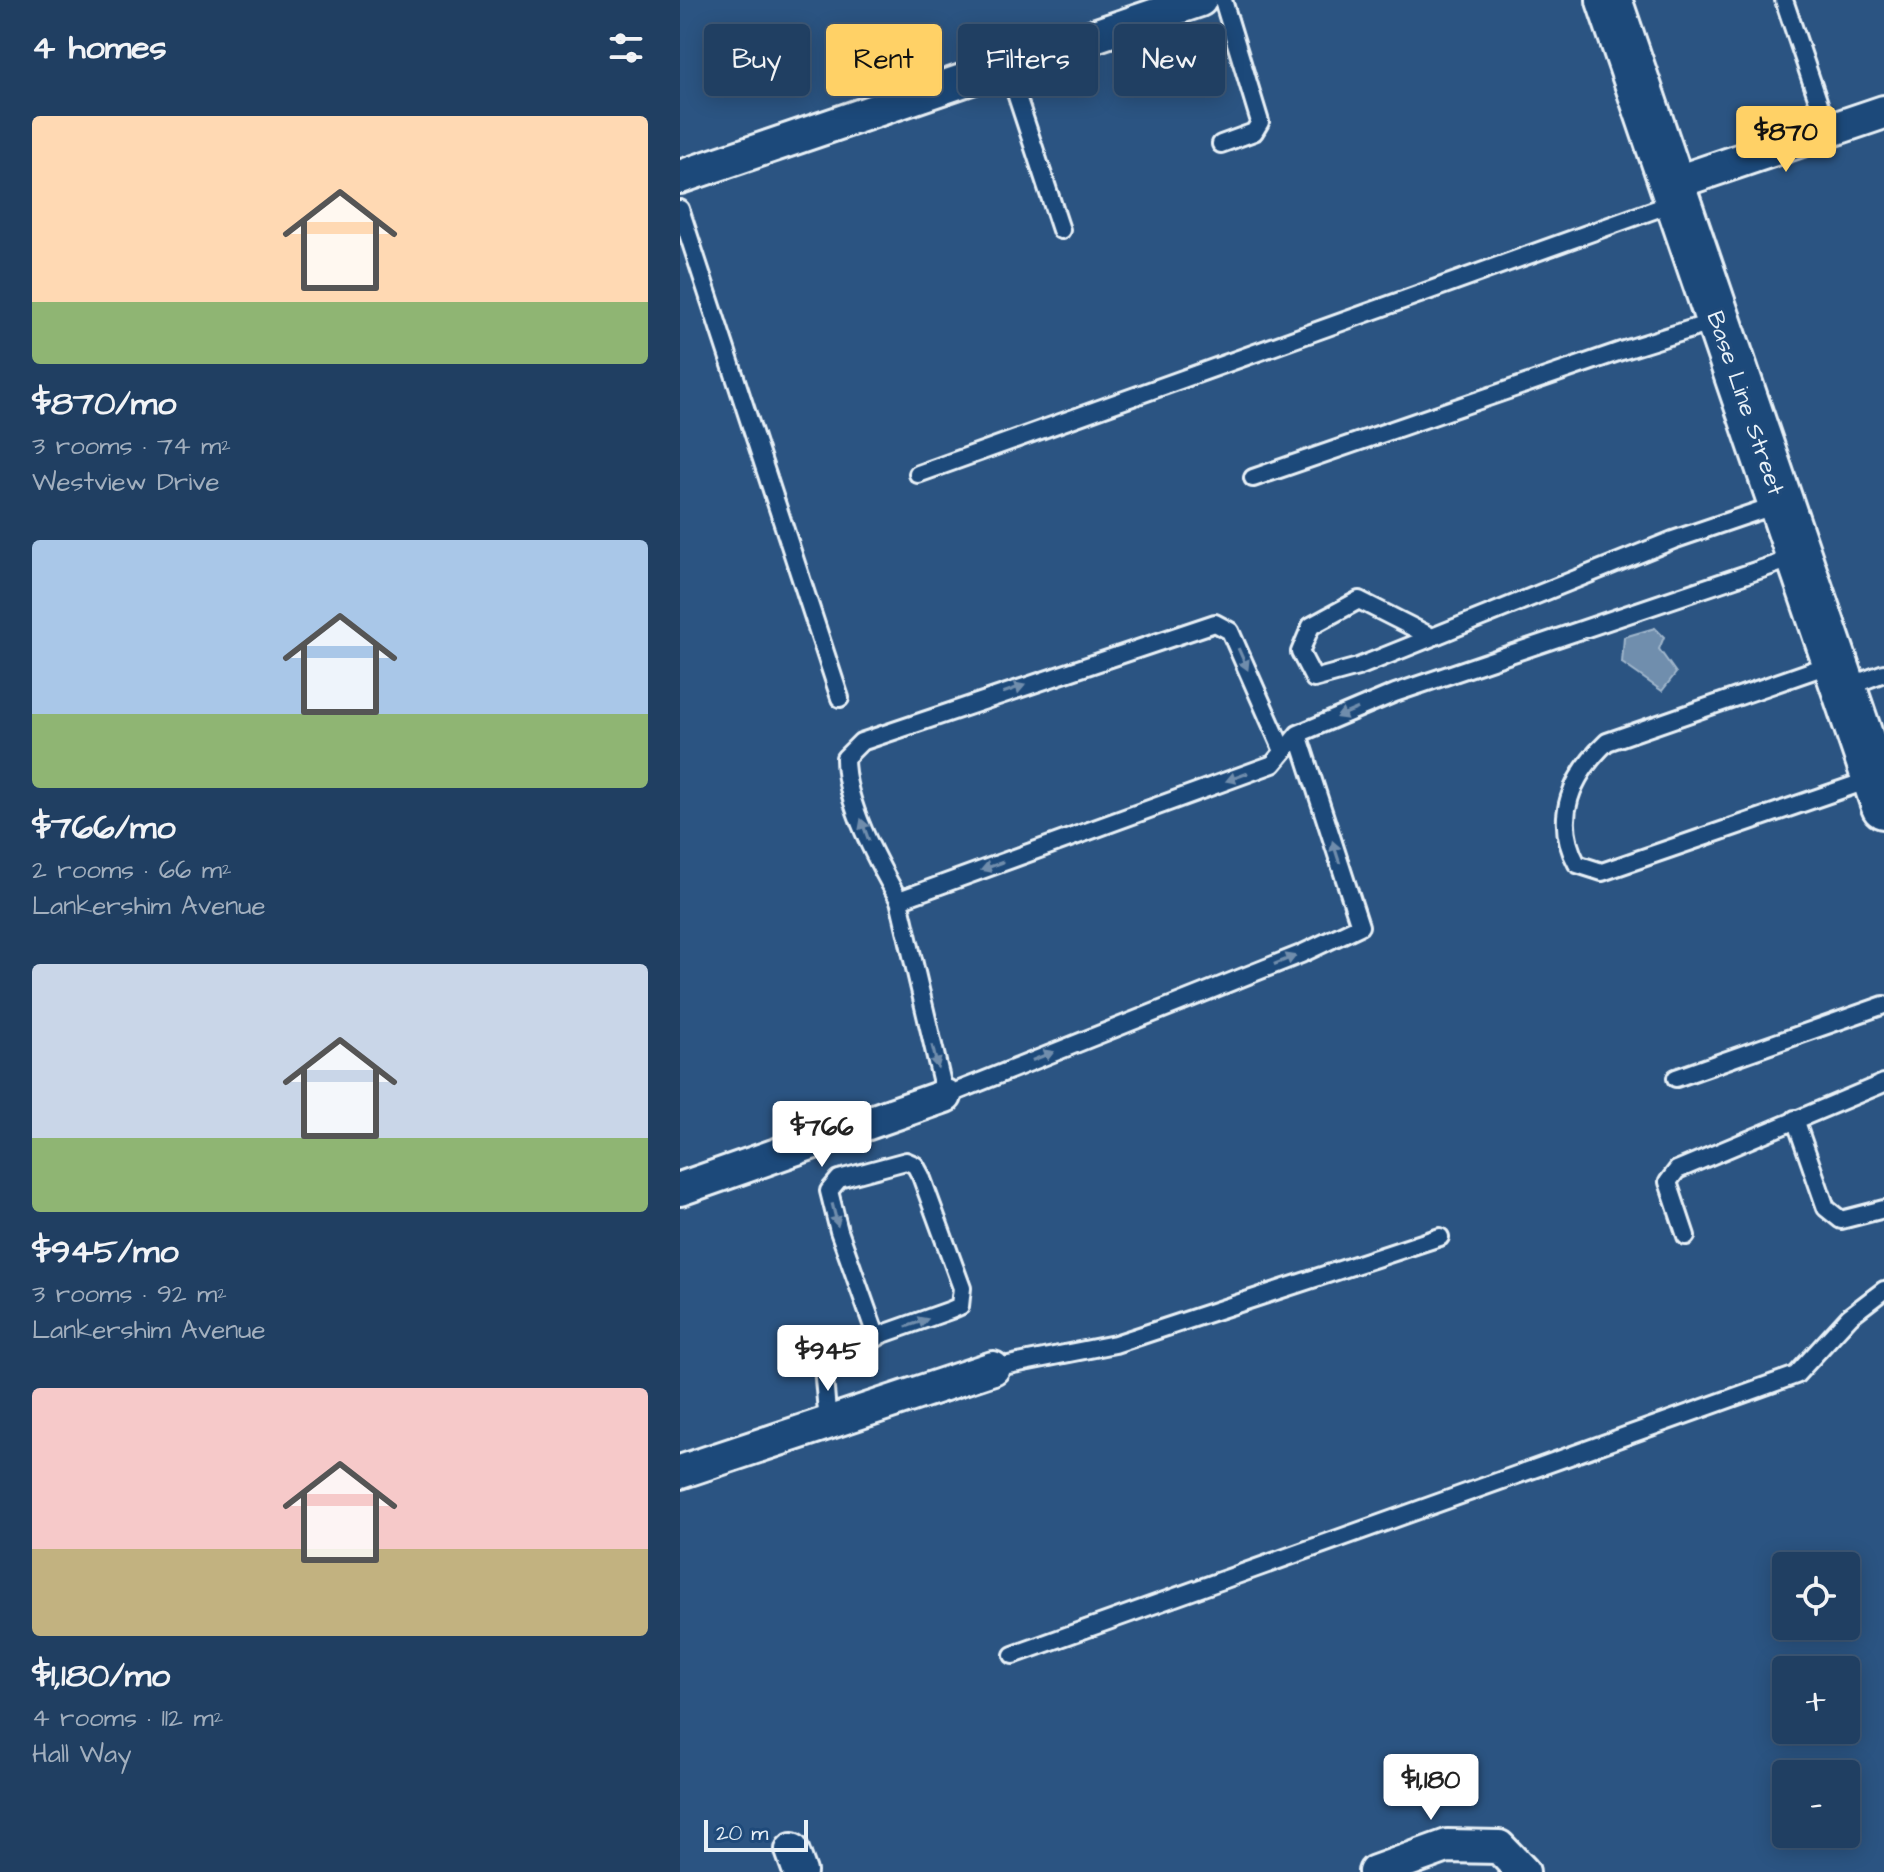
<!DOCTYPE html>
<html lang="en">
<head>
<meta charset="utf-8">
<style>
  body { margin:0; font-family:"Architects Daughter",sans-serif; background:#2d4a6b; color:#f1f3f6; height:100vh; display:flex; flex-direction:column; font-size:30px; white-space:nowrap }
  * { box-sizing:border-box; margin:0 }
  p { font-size:26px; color:#a2afbe }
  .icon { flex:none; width:44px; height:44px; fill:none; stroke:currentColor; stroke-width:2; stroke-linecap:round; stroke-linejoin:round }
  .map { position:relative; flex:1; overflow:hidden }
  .panel { display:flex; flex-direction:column; background:#203f62; width:680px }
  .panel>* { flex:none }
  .top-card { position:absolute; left:24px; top:24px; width:760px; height:72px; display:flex; gap:16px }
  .tools { position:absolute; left:1092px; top:1552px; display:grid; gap:16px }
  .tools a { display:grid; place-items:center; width:88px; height:88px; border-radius:8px; background:#203f62; box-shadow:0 4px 20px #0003,0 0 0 2px #3d5877; font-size:40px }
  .scale { position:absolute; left:24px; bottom:20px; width:104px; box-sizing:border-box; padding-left:8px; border:4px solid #e8f1f8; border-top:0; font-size:22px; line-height:28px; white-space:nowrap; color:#e8f1f8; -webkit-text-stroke:6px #1f4a7a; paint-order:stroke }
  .price { position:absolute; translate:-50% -68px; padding:0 18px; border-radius:8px; background:#fff; color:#222; font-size:26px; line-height:52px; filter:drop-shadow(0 2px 4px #0008) }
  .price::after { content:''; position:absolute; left:50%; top:48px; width:24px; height:18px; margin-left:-12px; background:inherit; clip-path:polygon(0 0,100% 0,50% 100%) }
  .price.current { background:#ffd166; color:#111 }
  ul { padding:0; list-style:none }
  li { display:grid; align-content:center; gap:16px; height:424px; padding:0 32px }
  li span { display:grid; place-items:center; height:248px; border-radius:8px; color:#555 }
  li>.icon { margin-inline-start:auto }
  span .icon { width:144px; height:144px; fill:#fffc; stroke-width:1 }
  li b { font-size:34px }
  h2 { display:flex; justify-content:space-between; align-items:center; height:96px; padding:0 32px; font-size:34px }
  .tag { padding:0 28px; border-radius:8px; background:#203f62; box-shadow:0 4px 20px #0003,0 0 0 2px #3d5877; font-size:28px; line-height:72px }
  .tag.current { background:#ffd166; color:#111 }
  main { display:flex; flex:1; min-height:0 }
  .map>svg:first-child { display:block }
  .water { fill:#708ead; stroke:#a0b6cb; stroke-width:2 }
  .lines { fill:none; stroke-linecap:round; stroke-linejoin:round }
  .service-casing { stroke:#e8f1f8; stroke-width:22 }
  .minor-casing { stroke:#e8f1f8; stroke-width:38 }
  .primary-casing { stroke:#e8f1f8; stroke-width:50 }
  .service { stroke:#1f4a7a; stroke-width:16 }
  .minor { stroke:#1f4a7a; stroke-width:32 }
  .primary { stroke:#1f4a7a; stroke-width:44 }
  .oneway { fill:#6f8dac }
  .labels { text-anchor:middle; stroke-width:7; stroke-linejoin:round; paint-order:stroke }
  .street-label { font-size:24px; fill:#e8f1f8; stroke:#1f4a7a }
</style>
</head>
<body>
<main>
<section class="panel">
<h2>4 homes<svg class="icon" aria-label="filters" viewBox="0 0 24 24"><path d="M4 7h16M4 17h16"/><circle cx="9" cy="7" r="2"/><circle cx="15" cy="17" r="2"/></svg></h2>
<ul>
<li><span style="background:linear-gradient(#ffd9b3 75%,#8fb573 0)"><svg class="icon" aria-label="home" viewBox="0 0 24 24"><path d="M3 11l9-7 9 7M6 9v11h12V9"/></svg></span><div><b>$870/mo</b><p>3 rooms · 74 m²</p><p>Westview Drive</p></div></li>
<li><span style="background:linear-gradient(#a9c7e8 70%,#8fb573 0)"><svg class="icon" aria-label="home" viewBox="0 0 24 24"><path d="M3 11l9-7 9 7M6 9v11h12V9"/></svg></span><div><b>$766/mo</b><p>2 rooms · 66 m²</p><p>Lankershim Avenue</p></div></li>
<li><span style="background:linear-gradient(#c9d6e8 70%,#8fb573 0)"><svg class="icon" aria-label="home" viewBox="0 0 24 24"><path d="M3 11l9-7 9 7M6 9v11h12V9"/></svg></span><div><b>$945/mo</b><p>3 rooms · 92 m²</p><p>Lankershim Avenue</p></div></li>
<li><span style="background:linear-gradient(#f6c9c9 65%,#c2b280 0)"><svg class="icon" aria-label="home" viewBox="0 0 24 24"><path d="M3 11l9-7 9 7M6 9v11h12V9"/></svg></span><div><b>$1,180/mo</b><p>4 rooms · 112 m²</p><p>Hall Way</p></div></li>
</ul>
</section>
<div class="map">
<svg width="1204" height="1872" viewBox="0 0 1204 1872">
  <rect width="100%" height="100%" fill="#2b5482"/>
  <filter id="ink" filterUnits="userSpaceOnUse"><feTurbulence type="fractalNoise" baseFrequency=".0125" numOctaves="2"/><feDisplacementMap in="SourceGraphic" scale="16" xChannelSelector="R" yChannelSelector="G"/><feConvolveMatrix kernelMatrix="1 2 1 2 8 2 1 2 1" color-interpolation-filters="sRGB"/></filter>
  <g filter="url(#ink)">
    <!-- water -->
    <polygon class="water" points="975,628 984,637 979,649 996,673 982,691 942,663 944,637"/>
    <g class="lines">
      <defs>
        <g id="service">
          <polyline points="1104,0 1148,130"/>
          <polyline points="327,66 381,230"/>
          <polyline points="541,144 574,132 580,122 543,0"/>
          <polyline points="0,209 160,698"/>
          <polyline points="238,474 996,202"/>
          <polyline points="573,478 941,351 1037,321"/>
          <polyline points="750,636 679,600 631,626 620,652 634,679 678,667 993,540 1099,504"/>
          <path d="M1154,663L927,742C892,775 872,818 897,864L922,872L1195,778"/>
          <polyline points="1164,688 1204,673"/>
          <polyline points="618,734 680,926 621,954 265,1096 219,900 593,764 618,734 715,693 1117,557"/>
          <path d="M219,900C197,861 165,803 165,758L181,742L535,623L550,631L603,751"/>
          <polyline points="996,1078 1204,1005"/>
          <polyline points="1115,1119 1146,1208 1161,1220 1204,1209"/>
          <polyline points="1006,1236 988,1182 997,1170 1204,1083"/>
          <polyline points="313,1368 435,1344 760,1237"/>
          <polyline points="148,1423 143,1367 155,1351 271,1310 280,1306 282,1288 241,1176 235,1165 226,1161 159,1179 149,1191 159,1231 197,1338"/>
          <polyline points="333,1655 1116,1375 1170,1316 1204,1290"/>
        </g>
        <g id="minor">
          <polyline points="0,177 520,0"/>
          <polyline points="991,184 1204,112"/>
          <polyline points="0,1189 265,1096"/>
          <polyline points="0,1472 313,1368"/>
          <polyline points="112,1850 120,1872"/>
          <polyline points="695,1872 767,1846 819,1847 843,1872"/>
        </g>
        <polyline id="primary" points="929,0 1204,806"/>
      </defs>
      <!-- service casing -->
      <use href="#service" class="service-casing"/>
      <!-- minor casing -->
      <use href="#minor" class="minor-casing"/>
      <!-- primary casing -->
      <use href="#primary" class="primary-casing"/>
      <!-- service -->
      <use href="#service" class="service"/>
      <!-- minor -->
      <use href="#minor" class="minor"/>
      <!-- primary -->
      <use href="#primary" class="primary"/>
    </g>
    <!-- one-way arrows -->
    <defs><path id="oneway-solid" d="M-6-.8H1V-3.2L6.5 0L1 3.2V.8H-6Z" transform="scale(2)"/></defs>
    <g class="oneway">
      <use href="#oneway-solid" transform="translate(563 659) rotate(66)"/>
      <use href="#oneway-solid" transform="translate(334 689) rotate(-19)"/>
      <use href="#oneway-solid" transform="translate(667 713) rotate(157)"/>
      <use href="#oneway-solid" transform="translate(557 777) rotate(160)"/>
      <use href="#oneway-solid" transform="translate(185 830) rotate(-110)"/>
      <use href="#oneway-solid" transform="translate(656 852) rotate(-108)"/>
      <use href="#oneway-solid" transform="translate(312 866) rotate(160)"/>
      <use href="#oneway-solid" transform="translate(605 960) rotate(-22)"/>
      <use href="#oneway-solid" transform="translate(363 1056) rotate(-22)"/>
      <use href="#oneway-solid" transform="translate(255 1057) rotate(76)"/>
      <use href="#oneway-solid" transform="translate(155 1215) rotate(76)"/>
      <use href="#oneway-solid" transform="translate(237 1323) rotate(-20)"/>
    </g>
  </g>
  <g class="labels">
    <!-- street labels -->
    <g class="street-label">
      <text transform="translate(1066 403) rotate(71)" y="8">Base Line Street</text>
    </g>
  </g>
</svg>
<div class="tools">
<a><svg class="icon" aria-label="locate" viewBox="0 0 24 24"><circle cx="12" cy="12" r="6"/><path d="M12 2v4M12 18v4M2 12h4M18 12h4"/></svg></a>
<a>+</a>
<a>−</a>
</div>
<div class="scale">20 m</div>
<b class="price current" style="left:1106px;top:174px">$870</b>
<b class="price" style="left:142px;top:1169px">$766</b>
<b class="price" style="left:148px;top:1393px">$945</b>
<b class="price" style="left:751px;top:1822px">$1,180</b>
<div class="top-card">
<a class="tag">Buy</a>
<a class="tag current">Rent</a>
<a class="tag">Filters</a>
<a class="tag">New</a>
</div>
</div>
</main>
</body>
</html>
